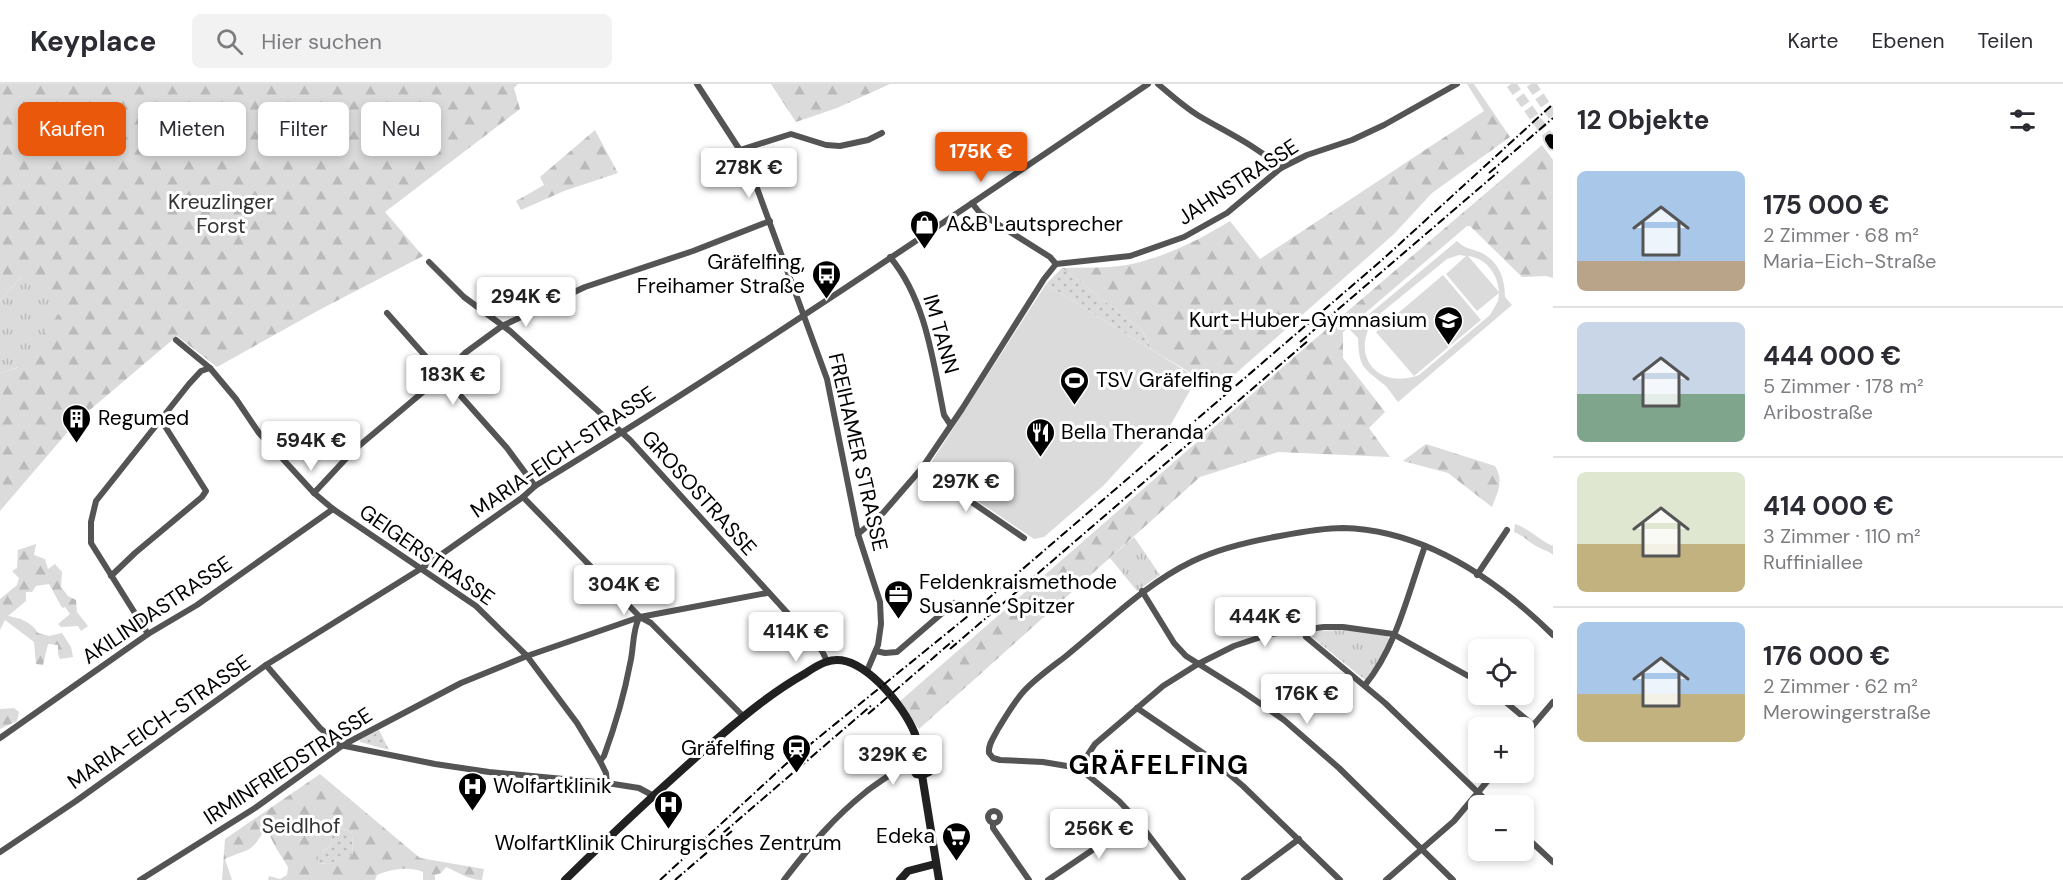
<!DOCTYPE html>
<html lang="de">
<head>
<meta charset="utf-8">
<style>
  body { margin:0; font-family:"DM Sans",sans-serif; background:#f2f2f3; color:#2b2b33; height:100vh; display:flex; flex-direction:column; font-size:22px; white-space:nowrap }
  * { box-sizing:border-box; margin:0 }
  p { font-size:20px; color:#7c7c81 }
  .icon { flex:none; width:33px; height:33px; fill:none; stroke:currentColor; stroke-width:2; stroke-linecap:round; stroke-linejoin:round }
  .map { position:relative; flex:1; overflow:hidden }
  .details { display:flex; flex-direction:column; background:#fff; width:510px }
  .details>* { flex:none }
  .guide { position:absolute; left:18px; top:18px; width:570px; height:54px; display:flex; gap:12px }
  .controls { position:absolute; left:1468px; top:555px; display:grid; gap:12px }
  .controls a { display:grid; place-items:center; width:66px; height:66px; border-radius:9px; background:#fff; box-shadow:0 3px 9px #0003; font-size:30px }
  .price { position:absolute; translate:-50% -51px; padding:0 14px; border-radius:6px; background:#fff; color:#222; font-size:20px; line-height:39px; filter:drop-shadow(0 2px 3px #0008) }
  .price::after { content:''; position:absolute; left:50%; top:36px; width:18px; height:14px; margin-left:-9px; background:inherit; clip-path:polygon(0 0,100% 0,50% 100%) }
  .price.selected { background:#ea580c; color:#fff }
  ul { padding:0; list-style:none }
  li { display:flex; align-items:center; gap:18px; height:150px; padding:0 24px }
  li+li { border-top:2px solid #e1e1e2 }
  li span { display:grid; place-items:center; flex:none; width:168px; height:120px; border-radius:9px; color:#555 }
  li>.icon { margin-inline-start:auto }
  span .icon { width:72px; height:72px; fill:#fffc; stroke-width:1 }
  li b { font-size:26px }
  h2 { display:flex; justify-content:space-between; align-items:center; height:72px; padding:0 24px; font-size:26px }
  .pill { padding:0 21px; border-radius:9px; background:#fff; box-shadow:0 3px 9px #0003; font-size:21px; line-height:54px }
  .pill.selected { background:#ea580c; color:#fff }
  header { display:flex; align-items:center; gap:36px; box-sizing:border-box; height:84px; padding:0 30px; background:#fff; border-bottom:2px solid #e1e1e2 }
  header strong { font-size:28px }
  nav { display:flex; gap:33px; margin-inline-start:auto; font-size:21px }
  .search { width:420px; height:54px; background:#f2f2f3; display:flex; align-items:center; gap:15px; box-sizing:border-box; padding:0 21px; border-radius:9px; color:#7c7c81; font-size:22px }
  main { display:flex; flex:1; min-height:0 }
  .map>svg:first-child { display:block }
  .grass { fill:url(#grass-dots) }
  .forest { fill:url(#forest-firs); fill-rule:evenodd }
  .park { fill:url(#park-tufts) }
  .garden { fill:#dbdbdb; fill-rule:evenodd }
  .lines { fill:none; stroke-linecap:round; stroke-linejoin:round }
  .highway-tunnel { stroke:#d9d9d9; stroke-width:10; stroke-dasharray:10 5; stroke-linecap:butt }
  .highway-casing { stroke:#dbdbdb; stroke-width:14 }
  .street { stroke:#545454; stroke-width:6 }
  .secondary { stroke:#212121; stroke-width:8 }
  .highway { stroke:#000; stroke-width:10 }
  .rail { stroke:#000; stroke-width:2; stroke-dasharray:9 3 1.5 3; stroke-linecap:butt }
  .labels { text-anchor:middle; stroke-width:6; stroke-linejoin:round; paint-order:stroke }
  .street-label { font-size:21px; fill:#000; stroke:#fff }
  .park-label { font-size:21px; fill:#323232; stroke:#fff }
  .poi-label { font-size:21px; fill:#000; stroke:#fff; text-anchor:start }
  .district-label { font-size:27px; font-weight:bold; letter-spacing:1.5px; fill:#000; stroke:#fff }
</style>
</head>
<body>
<header>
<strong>Keyplace</strong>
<div class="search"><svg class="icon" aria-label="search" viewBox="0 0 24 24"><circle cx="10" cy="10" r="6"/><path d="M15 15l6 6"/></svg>Hier suchen</div>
<nav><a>Karte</a><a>Ebenen</a><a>Teilen</a></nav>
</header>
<main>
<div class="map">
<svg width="1553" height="796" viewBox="0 0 1553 796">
  <defs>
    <pattern id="grass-dots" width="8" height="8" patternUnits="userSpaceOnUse" patternTransform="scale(1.5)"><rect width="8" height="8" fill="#dbdbdb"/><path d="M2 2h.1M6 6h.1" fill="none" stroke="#bababa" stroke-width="1.8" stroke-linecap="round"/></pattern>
    <pattern id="forest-firs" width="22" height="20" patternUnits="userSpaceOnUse" patternTransform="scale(1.5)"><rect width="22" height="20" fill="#dbdbdb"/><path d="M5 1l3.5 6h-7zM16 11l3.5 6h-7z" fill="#bababa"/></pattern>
    <pattern id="park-tufts" width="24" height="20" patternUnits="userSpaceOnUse" patternTransform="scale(1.5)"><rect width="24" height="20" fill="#dbdbdb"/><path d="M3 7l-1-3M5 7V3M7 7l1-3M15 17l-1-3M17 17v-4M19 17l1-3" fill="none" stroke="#bababa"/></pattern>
  </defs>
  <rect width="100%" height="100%" fill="#fff"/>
  <!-- grass -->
  <g class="grass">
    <polygon points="1062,184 1142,246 1152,266 1046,200"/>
    <polygon points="379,646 389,666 360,658 360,656"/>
    <polygon points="334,742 347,746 352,750 353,771 328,780 318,779 318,769 330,763"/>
  </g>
  <!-- forest -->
  <g class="forest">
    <polygon points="0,0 518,0 514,4 520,25 385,128 423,172 321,225 217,283 177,252 78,336 0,427 0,289 17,284 22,192 0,216"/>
    <polygon points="771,0 890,0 837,24 796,38"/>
    <path d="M1467,0H1474L1510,53L1432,109L1394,150L1218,305L1152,266L1142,246L1062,184C1084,183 1110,185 1132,180C1167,172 1199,156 1230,137L1260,175L1484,27Z"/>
    <polygon points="595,46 618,89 564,107 521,126 516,117 544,101 540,93"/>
    <polygon points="1542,61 1553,76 1553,194 1546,192 1522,193 1470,142 1467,142 1343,248 1343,274 1385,328 1369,344 1390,373 1278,368 1200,393 919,645 899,618 1308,261"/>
    <path d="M1426,360L1495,382C1504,397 1498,408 1492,423L1448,389L1403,377Z"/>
    <path d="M1515,440C1530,445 1539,456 1553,462V471C1548,466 1545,467 1540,464C1530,460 1525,452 1514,448Z"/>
    <path d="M36,460L34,471L45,475L48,485L55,480L62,488L61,503L68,512L76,516L77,528L88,542L81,547L78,542L61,543L58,540L70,530L65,523L63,524L61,522L49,500L36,502L32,508H26V517L8,532C19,534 32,538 38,549L49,552L62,549L71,563L73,573L60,575L58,570V561L48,560L43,581L36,580L34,558L5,536L0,546V515L17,501L19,494L12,487L17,484L18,466Z"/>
    <polygon points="14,624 19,628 17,637 0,645 0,625"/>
    <path d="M320,690L420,774L484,785L482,796C469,796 458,788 446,783L441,789L435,791V796H423V788C410,782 390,785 377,791L375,796H268L269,792L280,795L287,791L288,783L276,764L266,744C249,771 251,763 225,775L232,796H222L225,755ZM334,742L347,746L352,750L353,770L328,780L318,779V769L330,763Z"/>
  </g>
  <!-- park -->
  <g class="park">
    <polygon points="22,192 65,222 16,284 0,289 0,216"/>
    <polygon points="1134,453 1160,491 1137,507 1110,474"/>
    <polygon points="1348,546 1387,552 1389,555 1382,573 1365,596 1312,553 1315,547"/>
  </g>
  <!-- garden -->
  <g class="garden">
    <path d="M1457,157C1464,164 1468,164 1477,167C1498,175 1505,193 1505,213L1512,221L1398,318C1393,312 1388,303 1382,299C1362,283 1359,282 1358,254L1350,246ZM1459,171L1466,172L1446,190L1477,227L1499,209L1498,217L1490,231L1419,291C1376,307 1348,269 1376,233L1447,175ZM1468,172C1486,174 1498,190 1499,208Z"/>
    <polygon points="1443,191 1481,236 1414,292 1376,248"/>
    <polygon points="1046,200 1197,294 1165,351 1162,354 1152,349 1103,402 1044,453 1034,455 930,385 929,382"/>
  </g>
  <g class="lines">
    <!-- highway-tunnel -->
    <g class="highway-tunnel">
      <polyline points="1511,0 1550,55"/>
      <polyline points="1531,0 1553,32"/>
    </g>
    <defs>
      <polyline id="highway" points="1550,55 1553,60"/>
    </defs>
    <!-- highway casing -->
    <use href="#highway" class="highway-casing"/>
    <!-- street -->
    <g class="street">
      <polyline points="697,0 747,77 827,295 858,450 880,518 881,540 878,561 867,587"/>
      <path d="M1158,0C1171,11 1184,23 1199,32C1228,49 1255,61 1281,84"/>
      <polyline points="740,66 791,50 826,61 840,62 868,56 882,49"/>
      <polyline points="972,119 980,129 1050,173 1056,180"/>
      <path d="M890,173C926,216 933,277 944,331L950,340"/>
      <polyline points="429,178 464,213 510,247 630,356 822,567 827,577"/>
      <polyline points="1056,180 1130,172 1184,153 1227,129 1281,84 1307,71 1352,56 1384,41 1457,0"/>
      <polyline points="387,229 507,364 535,402"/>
      <polyline points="176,256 210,284 236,315 259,349 314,409 333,425 476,522 527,572 577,639 600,677 606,689 607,699"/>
      <polyline points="922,384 1024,454"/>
      <polyline points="314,409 354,366 442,292 465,269 502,242 585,203 693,167 770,137"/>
      <polyline points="523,413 640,533 651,539 743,632"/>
      <polyline points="858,450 883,429 922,384 962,325 1044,195 1056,180"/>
      <polyline points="1477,491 1507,446"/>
      <polyline points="111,492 135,469 202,413 206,407 161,336"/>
      <polyline points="1142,507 1174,559 1186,572 1242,607 1284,636 1339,684 1453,796"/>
      <polyline points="1304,544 1306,553 1385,619 1492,722"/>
      <polyline points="148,550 91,459 91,438 96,417 189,300 201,287 210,284"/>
      <polyline points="876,567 885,569 897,568 954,519"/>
      <polyline points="266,581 320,644 340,661 435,680 489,688 607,699 639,704 652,711"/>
      <path d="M1365,601C1397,562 1408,509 1425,462"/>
      <polyline points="1496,610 1533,641"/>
      <polyline points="1137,624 1209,673 1243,702 1340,796"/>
      <polyline points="1524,652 1553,618"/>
      <polyline points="0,654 148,550 197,521 333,425"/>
      <path d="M600,677L604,672C615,642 624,612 630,580C634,564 632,548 639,534"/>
      <polyline points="1079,684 1095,660 1163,602 1198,580 1234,562 1270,550 1324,543 1343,543 1393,550 1479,598"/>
      <circle cx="994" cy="733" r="6"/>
      <polyline points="993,739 993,744 1029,796"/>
      <polyline points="1524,751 1553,778"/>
      <path d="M0,768L76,717L266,581L422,484L523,413L535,402C744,275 946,137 1148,0"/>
      <polyline points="140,796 255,724 343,661 461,599 527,572 640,533 767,509"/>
      <path d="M784,796C811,761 832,735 867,707C882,696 893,687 911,682"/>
      <polyline points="1048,796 1137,736"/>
      <path d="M1183,796L1137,736L1119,717L1079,684L1043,678L1000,676L993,674L989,669C988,660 994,653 998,645C1006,632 1014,618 1024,607C1036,594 1052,583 1066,572C1107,539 1145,500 1193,477C1220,464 1251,457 1280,452C1301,448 1322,444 1343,444C1425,446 1497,496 1553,551"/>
      <polyline points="1244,796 1299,755"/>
      <polyline points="1386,796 1454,737 1495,688"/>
    </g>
    <!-- secondary -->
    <g class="secondary">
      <polyline points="920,672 928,674 931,680 929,688 922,691"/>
      <polyline points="920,672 914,675 911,682 916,690 922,691"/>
      <polyline points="922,691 939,796"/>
      <path d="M565,796C615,747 665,700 718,654C746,630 774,607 806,589C812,585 819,580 826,578C860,565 904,622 915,650C917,657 918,664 920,672"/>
      <polyline points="900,796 908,787 935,780"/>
    </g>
    <!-- highway -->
    <use href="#highway" class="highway"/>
    <!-- rail -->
    <g class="rail">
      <polyline points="1489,89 1553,34"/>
      <polyline points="1300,258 1498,88"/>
      <polyline points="950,565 1309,256"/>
      <polyline points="868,630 955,555"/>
      <polyline points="723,749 873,620"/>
      <polyline points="660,796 786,680 968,532 1382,176 1553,20"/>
      <polyline points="675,796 732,747"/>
    </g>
  </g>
  <!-- icons -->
  <defs>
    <symbol id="shop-pin" viewBox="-11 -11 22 30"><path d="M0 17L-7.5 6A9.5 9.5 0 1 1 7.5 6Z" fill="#000" stroke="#fff"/><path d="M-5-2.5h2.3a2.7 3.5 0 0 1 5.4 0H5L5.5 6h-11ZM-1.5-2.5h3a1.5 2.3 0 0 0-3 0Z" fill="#fff"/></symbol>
    <symbol id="bus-pin" viewBox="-11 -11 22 30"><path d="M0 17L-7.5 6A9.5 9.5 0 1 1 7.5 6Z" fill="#000" stroke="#fff"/><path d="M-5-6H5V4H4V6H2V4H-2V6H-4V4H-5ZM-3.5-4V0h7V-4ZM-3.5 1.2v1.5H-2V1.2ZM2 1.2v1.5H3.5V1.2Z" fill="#fff"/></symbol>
    <symbol id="school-pin" viewBox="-11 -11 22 30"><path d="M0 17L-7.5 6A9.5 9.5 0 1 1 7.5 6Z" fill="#000" stroke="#fff"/><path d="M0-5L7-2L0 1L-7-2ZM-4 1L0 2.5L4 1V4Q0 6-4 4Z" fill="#fff"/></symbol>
    <symbol id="stadium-pin" viewBox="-11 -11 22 30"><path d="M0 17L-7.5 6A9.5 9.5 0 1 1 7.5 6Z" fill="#000" stroke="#fff"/><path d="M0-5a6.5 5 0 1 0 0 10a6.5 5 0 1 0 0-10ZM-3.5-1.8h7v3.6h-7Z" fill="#fff"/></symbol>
    <symbol id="building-pin" viewBox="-11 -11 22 30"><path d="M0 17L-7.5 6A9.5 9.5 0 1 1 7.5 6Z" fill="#000" stroke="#fff"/><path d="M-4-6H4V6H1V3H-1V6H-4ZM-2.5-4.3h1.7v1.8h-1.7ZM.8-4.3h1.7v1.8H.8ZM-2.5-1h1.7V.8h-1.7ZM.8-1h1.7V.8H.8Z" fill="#fff"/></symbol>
    <symbol id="restaurant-pin" viewBox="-11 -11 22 30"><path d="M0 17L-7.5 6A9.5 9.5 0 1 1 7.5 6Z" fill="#000" stroke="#fff"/><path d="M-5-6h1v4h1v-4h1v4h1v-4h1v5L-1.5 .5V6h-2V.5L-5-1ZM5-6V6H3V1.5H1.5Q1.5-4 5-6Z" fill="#fff"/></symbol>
    <symbol id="office-pin" viewBox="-11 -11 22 30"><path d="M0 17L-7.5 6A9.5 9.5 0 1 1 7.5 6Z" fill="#000" stroke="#fff"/><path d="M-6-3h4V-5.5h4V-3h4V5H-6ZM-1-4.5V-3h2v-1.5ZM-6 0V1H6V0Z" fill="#fff"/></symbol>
    <symbol id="station-pin" viewBox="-11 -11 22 30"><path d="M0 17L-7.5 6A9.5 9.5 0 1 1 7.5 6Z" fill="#000" stroke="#fff"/><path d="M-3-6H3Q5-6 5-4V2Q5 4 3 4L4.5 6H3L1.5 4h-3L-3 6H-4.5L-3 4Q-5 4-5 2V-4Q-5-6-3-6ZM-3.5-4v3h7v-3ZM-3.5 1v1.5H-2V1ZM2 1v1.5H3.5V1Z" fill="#fff"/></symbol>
    <symbol id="hospital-pin" viewBox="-11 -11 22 30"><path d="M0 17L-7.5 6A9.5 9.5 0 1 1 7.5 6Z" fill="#000" stroke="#fff"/><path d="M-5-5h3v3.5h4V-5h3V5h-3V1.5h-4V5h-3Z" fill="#fff"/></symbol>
    <symbol id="supermarket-pin" viewBox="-11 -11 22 30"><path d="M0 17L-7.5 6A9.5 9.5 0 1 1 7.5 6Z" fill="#000" stroke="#fff"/><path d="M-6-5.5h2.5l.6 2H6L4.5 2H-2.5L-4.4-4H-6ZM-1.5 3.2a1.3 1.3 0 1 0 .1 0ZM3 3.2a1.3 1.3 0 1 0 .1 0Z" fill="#fff"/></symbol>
  </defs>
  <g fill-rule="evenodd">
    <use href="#shop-pin" x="908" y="124" width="33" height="45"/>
    <use href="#bus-pin" x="810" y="174" width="33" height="45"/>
    <use href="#school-pin" x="1432" y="220" width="33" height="45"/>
    <use href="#stadium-pin" x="1058" y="280" width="33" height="45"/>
    <use href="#building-pin" x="60" y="318" width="33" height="45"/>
    <use href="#restaurant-pin" x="1024" y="332" width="33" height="45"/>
    <use href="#office-pin" x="882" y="494" width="33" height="45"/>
    <use href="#station-pin" x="780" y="648" width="33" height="45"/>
    <use href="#hospital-pin" x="456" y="686" width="33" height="45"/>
    <use href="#hospital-pin" x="652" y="704" width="33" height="45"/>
    <use href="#supermarket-pin" x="940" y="736" width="33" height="45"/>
  </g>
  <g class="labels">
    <!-- street labels -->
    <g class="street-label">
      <text transform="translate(1238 98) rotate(-33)" y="7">JAHNSTRASSE</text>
      <text transform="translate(941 250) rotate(74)" y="7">IM TANN</text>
      <text transform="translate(563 368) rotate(-34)" y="7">MARIA-EICH-STRASSE</text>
      <text transform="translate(858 368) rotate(77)" y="7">FREIHAMER STRASSE</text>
      <text transform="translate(699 409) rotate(48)" y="7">GROSOSTRASSE</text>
      <text transform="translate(427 471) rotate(35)" y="7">GEIGERSTRASSE</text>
      <text transform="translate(157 526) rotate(-34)" y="7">AKILINDASTRASSE</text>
      <text transform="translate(159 638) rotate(-35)" y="7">MARIA-EICH-STRASSE</text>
      <text transform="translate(288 682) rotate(-33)" y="7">IRMINFRIEDSTRASSE</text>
    </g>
    <!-- park labels -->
    <g class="park-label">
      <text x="221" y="125">Kreuzlinger<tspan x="221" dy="24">Forst</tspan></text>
      <text x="301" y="749">Seidlhof</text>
    </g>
    <!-- poi labels -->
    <g class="poi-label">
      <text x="946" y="147">A&amp;B Lautsprecher</text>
      <text x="805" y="185" text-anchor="end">Gräfelfing,<tspan x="805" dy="24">Freihamer Straße</tspan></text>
      <text x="1427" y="243" text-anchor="end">Kurt-Huber-Gymnasium</text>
      <text x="1096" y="303">TSV Gräfelfing</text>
      <text x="98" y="341">Regumed</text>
      <text x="1061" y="355">Bella Theranda</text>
      <text x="919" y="505">Feldenkraismethode<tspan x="919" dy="24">Susanne Spitzer</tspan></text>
      <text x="775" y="671" text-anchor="end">Gräfelfing</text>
      <text x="493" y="709">Wolfartklinik</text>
      <text x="935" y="759" text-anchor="end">Edeka</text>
      <text x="668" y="766" text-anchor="middle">WolfartKlinik Chirurgisches Zentrum</text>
    </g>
    <!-- district labels -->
    <g class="district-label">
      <text x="1159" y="690">GRÄFELFING</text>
    </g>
  </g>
</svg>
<div class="controls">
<a><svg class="icon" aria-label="locate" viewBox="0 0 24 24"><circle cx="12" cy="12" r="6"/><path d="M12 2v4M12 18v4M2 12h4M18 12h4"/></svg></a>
<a>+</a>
<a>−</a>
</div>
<b class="price selected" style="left:981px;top:99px">175K €</b>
<b class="price" style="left:749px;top:115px">278K €</b>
<b class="price" style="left:526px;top:244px">294K €</b>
<b class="price" style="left:453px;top:322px">183K €</b>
<b class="price" style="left:311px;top:388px">594K €</b>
<b class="price" style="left:966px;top:429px">297K €</b>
<b class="price" style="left:624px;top:532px">304K €</b>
<b class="price" style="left:1265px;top:564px">444K €</b>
<b class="price" style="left:796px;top:579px">414K €</b>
<b class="price" style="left:1307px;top:641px">176K €</b>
<b class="price" style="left:893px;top:702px">329K €</b>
<b class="price" style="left:1099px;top:776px">256K €</b>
<div class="guide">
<a class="pill selected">Kaufen</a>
<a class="pill">Mieten</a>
<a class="pill">Filter</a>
<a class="pill">Neu</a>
</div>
</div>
<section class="details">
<h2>12 Objekte<svg class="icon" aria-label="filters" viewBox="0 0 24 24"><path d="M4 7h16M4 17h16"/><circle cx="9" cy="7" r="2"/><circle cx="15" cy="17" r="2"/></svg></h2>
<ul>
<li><span style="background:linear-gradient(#a9c7e8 75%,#b9a48a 0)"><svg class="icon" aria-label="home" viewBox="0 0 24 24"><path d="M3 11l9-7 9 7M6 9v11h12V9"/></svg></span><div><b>175 000 €</b><p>2 Zimmer · 68 m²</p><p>Maria-Eich-Straße</p></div></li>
<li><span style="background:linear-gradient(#c9d6e8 60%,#7fa58c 0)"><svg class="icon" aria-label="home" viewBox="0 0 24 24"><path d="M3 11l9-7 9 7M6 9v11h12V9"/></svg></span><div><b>444 000 €</b><p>5 Zimmer · 178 m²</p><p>Aribostraße</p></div></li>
<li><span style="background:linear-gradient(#dfe7d0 60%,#c2b280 0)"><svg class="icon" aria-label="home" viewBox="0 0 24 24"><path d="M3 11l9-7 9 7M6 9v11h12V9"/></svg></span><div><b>414 000 €</b><p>3 Zimmer · 110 m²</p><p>Ruffiniallee</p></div></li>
<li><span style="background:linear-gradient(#a9c7e8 60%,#c2b280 0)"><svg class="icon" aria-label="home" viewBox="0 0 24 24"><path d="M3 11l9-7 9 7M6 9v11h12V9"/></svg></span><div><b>176 000 €</b><p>2 Zimmer · 62 m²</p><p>Merowingerstraße</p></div></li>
</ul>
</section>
</main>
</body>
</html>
